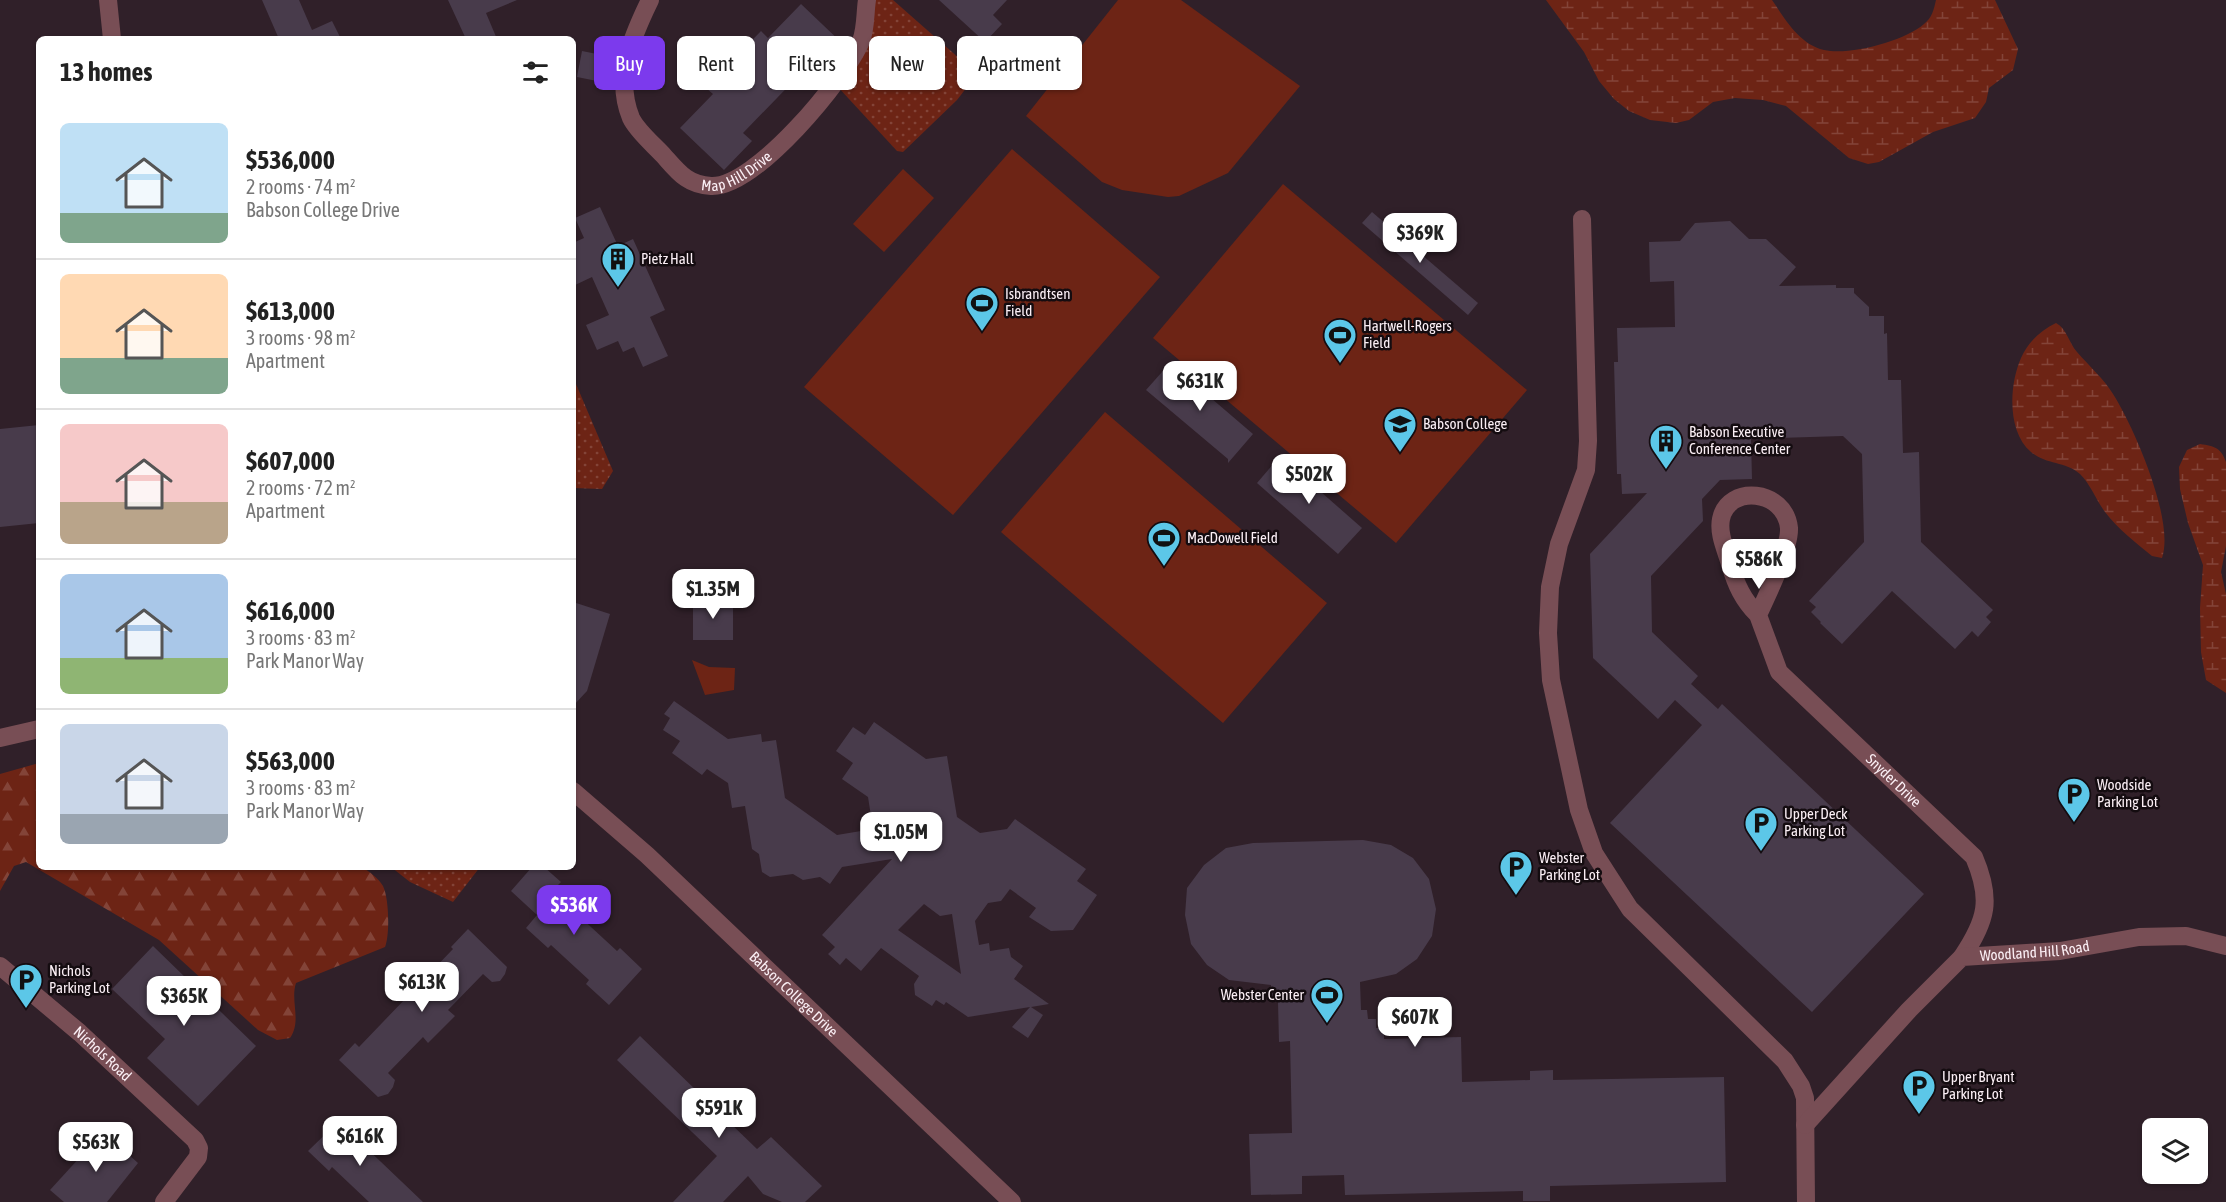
<!DOCTYPE html>
<html lang="en">
<head>
<meta charset="utf-8">
<style>
  body { margin:0; font-family:"Asap Condensed",sans-serif; background:#f6f6f6; color:#222; height:100vh; display:flex; flex-direction:column; font-size:22px; white-space:nowrap }
  * { box-sizing:border-box; margin:0 }
  p { font-size:20px; color:#767676 }
  .icon { flex:none; width:33px; height:33px; fill:none; stroke:currentColor; stroke-width:2; stroke-linecap:round; stroke-linejoin:round }
  .map { position:relative; flex:1; overflow:hidden }
  .panel { position:absolute; left:36px; top:36px; width:540px; height:834px; display:flex; flex-direction:column; background:#fff; border-radius:9px; box-shadow:0 2px 4px #0004 }
  .panel>* { flex:none }
  .guide { position:absolute; left:594px; top:36px; width:570px; height:54px; display:flex; gap:12px }
  .controls { position:absolute; left:2142px; top:1118px; display:grid; gap:12px }
  .controls a { display:grid; place-items:center; width:66px; height:66px; border-radius:9px; background:#fff; box-shadow:0 2px 4px #0004; font-size:30px }
  .price { position:absolute; translate:-50% -51px; padding:0 14px; border-radius:12px; background:#fff; color:#222; font-size:20px; line-height:39px; filter:drop-shadow(0 2px 3px #0008) }
  .price::after { content:''; position:absolute; left:50%; top:36px; width:18px; height:14px; margin-left:-9px; background:inherit; clip-path:polygon(0 0,100% 0,50% 100%) }
  .price.current { background:#7c3aed; color:#fff }
  ul { padding:0; list-style:none }
  li { display:flex; align-items:center; gap:18px; height:150px; padding:0 24px }
  li+li { border-top:2px solid #e0e0e0 }
  li span { display:grid; place-items:center; flex:none; width:168px; height:120px; border-radius:9px; color:#555 }
  li>.icon { margin-inline-start:auto }
  span .icon { width:72px; height:72px; fill:#fffc; stroke-width:1 }
  li b { font-size:26px }
  h2 { display:flex; justify-content:space-between; align-items:center; height:72px; padding:0 24px; font-size:26px }
  .chip { padding:0 21px; border-radius:9px; background:#fff; box-shadow:0 2px 4px #0004; font-size:21px; line-height:54px }
  .chip.current { background:#7c3aed; color:#fff }
  .map>svg:first-child { display:block }
  .grass { fill:#6d2415 }
  .forest { fill:url(#forest-firs) }
  .wetland { fill:url(#wetland-marsh) }
  .park { fill:url(#park-dots) }
  .building { fill:#483b4b; fill-rule:evenodd }
  .lines { fill:none; stroke-linecap:round; stroke-linejoin:round }
  .street { stroke:#784e55; stroke-width:18 }
  .labels { text-anchor:middle; stroke-width:5; stroke-linejoin:round; paint-order:stroke }
  .street-label { font-size:15px; fill:#fbeff5; stroke:#140c10 }
  .poi-label { font-size:15px; fill:#fbeff5; stroke:#140c10; text-anchor:start }
</style>
</head>
<body>
<div class="map">
<svg width="2226" height="1202" viewBox="0 0 2226 1202">
  <defs>
    <pattern id="forest-firs" width="22" height="20" patternUnits="userSpaceOnUse" patternTransform="scale(1.5)"><rect width="22" height="20" fill="#6d2415"/><path d="M5 1l3.5 6h-7zM16 11l3.5 6h-7z" fill="#834438"/></pattern>
    <pattern id="wetland-marsh" width="20" height="14" patternUnits="userSpaceOnUse" patternTransform="scale(1.5)"><rect width="20" height="14" fill="#6d2415"/><path d="M1 5h8M5 5V1M11 12h8M15 12V8" fill="none" stroke="#834438"/></pattern>
    <pattern id="park-dots" width="8" height="8" patternUnits="userSpaceOnUse" patternTransform="scale(1.5)"><rect width="8" height="8" fill="#6d2415"/><path d="M2 2h.1M6 6h.1" fill="none" stroke="#834438" stroke-width="1.8" stroke-linecap="round"/></pattern>
  </defs>
  <rect width="100%" height="100%" fill="#302029"/>
  <!-- grass -->
  <g class="grass">
    <polygon points="1118,0 1181,0 1300,86 1228,173 1179,196 1168,197 1122,190 1102,182 1026,116"/>
    <polygon points="1012,149 1160,277 953,515 804,387"/>
    <polygon points="903,169 934,198 884,252 853,224"/>
    <polygon points="1283,184 1527,390 1396,543 1153,338"/>
    <polygon points="1105,412 1327,603 1223,723 1001,532"/>
    <polygon points="692,660 709,667 735,668 734,690 705,695"/>
  </g>
  <!-- forest -->
  <path class="forest" d="M39,763V867H362C370,872 378,878 383,886C389,898 390,935 385,947L296,983C290,1001 302,1021 290,1038L277,1040L258,1030L159,940L26,862L14,866L0,891V774Z"/>
  <!-- wetland -->
  <g class="wetland">
    <path d="M1546,0H1772C1785,19 1799,44 1824,50C1849,56 1905,41 1924,24C1932,18 1934,9 1936,0H1995L2018,49L2013,70L1989,88L1986,102L1975,118L1933,132L1879,162L1868,164L1849,158L1786,106L1763,100L1735,98L1713,102L1689,120L1676,123L1650,120L1629,111L1614,99L1599,81L1584,52Z"/>
    <path d="M2056,323C2067,329 2069,343 2077,352C2089,366 2104,379 2113,394C2134,427 2175,521 2162,558L2152,556C2136,543 2118,529 2105,512C2096,500 2091,485 2080,474C2065,461 2046,465 2031,452C2007,432 2009,385 2021,358C2028,342 2041,330 2056,323Z"/>
    <path d="M2200,444C2215,446 2221,448 2226,462V546L2221,572L2226,594V693L2206,680L2201,652L2200,608L2203,565L2188,523L2180,489L2179,467L2187,450Z"/>
  </g>
  <!-- park -->
  <g class="park">
    <polygon points="872,0 893,0 977,74 957,100 903,152 897,151 837,86"/>
    <polygon points="573,377 613,471 602,489 573,488"/>
    <polygon points="391,867 480,867 453,902 410,882"/>
  </g>
  <!-- building -->
  <g class="building">
    <polygon points="262,0 299,0 312,30 332,21 341,39 279,39"/>
    <polygon points="448,0 517,0 486,13 497,39 466,39"/>
    <polygon points="939,0 1007,0 993,15 1002,24 985,42"/>
    <polygon points="801,4 844,45 816,75 807,67 743,133 752,141 724,170 680,128 713,94 706,88 761,31 768,38"/>
    <polygon points="582,51 602,55 597,81 577,77"/>
    <polygon points="600,207 618,246 633,239 665,310 650,317 668,356 643,367 634,347 623,352 618,341 597,350 586,325 609,315 592,277 573,286 573,243 584,238 575,218"/>
    <polygon points="1372,212 1478,303 1468,315 1362,223"/>
    <polygon points="1730,221 1749,239 1766,239 1796,267 1779,286 1836,285 1836,288 1854,288 1854,293 1869,307 1869,316 1884,316 1884,334 1887,333 1888,380 1901,380 1903,453 1919,452 1921,542 1993,610 1986,617 1991,622 1978,637 1972,631 1955,649 1892,591 1842,644 1820,623 1821,622 1811,612 1816,607 1809,601 1864,542 1862,454 1843,436 1751,439 1752,479 1720,480 1702,499 1703,521 1651,576 1652,632 1698,676 1691,684 1718,709 1722,704 1924,894 1812,1012 1610,823 1702,725 1675,700 1658,719 1593,658 1590,554 1647,493 1622,494 1621,474 1617,474 1614,362 1618,362 1617,328 1675,327 1674,281 1650,282 1649,242 1680,241 1695,223"/>
    <polygon points="1170,363 1253,434 1228,463 1228,459 1146,390"/>
    <polygon points="39,425 39,523 0,527 0,429"/>
    <polygon points="1280,456 1362,528 1338,554 1257,483"/>
    <rect x="693" y="601" width="40" height="39"/>
    <polygon points="573,602 610,614 587,691 573,706"/>
    <path d="M674,701L728,739L761,734L762,742L776,740L785,798L837,835L873,829L868,797L842,779L853,763L836,751L853,727L865,735L874,722L926,759L947,756L957,817L980,833L1007,829L1015,819L1086,869L1077,881L1097,895L1073,930L1051,931L1029,917L1036,908L1010,889L1001,901L988,903L975,921L979,945L989,943L990,951L1009,948L1011,957L1023,966L1014,979L1049,1004L1031,1007L1043,1015L1028,1038L1012,1027L1030,1007L968,1017L946,1002L944,1005L936,1000L932,1006L915,995L914,984L919,976L881,948L861,971L846,958L840,965L828,954L835,947L822,935L892,859L842,867L830,884L820,877L803,880L793,874L770,877L762,872L759,854L752,849L745,806L732,808L728,783L707,769L702,775L672,753L680,741L663,730L670,718L664,714ZM924,904L940,916L952,914L961,974L898,930Z"/>
    <polygon points="1363,840 1391,845 1413,858 1429,879 1436,909 1432,936 1417,959 1396,974 1360,982 1361,1010 1367,1010 1368,1019 1376,1019 1376,1028 1384,1028 1384,1039 1461,1037 1462,1082 1530,1080 1530,1071 1553,1070 1553,1080 1724,1077 1726,1182 1550,1186 1550,1201 1523,1201 1523,1191 1345,1195 1344,1175 1302,1176 1302,1194 1251,1195 1249,1134 1292,1133 1290,1041 1279,1042 1278,1002 1272,1002 1271,985 1229,980 1207,965 1191,944 1185,915 1187,888 1204,865 1226,848 1253,843"/>
    <polygon points="532,867 544,867 561,882 552,891 617,951 620,948 642,969 609,1005 586,984 589,980 551,945 548,948 526,928 537,915 511,891"/>
    <polygon points="468,929 507,967 505,974 500,981 492,982 483,974 448,1010 455,1016 428,1043 423,1037 388,1073 395,1080 393,1087 388,1094 378,1097 339,1060 355,1043 359,1047 453,949 451,947"/>
    <polygon points="153,946 256,1046 198,1106 147,1058 165,1039 112,989"/>
    <polygon points="640,1036 757,1149 771,1137 822,1186 805,1202 782,1202 763,1194 748,1176 723,1202 673,1202 717,1156 617,1060"/>
    <polygon points="340,1120 360,1139 359,1141 423,1202 369,1202 332,1167 329,1171 308,1151"/>
    <polygon points="103,1132 138,1163 107,1202 64,1202 50,1190"/>
  </g>
  <g class="lines">
    <!-- street -->
    <g class="street">
      <polyline points="108,0 112,39"/>
      <path id="s1" d="M650,0C632,37 614,77 631,118C637,131 654,145 664,156C679,173 688,185 711,186C755,188 845,79 861,41C866,29 865,12 867,0"/>
      <polyline points="1582,219 1588,441 1586,470 1559,544 1550,587 1548,633 1551,680 1579,810 1594,853 1630,909 1785,1061 1801,1086 1805,1098 1806,1202"/>
      <path id="s2" d="M1758,615C1743,600 1736,585 1730,564C1726,550 1718,534 1721,519C1728,484 1785,489 1789,528C1790,548 1767,596 1758,615L1779,672L1974,857C1992,899 1987,920 1962,957"/>
      <polyline points="0,738 39,729"/>
      <path id="s3" d="M573,791L647,855L1012,1202"/>
      <path id="s4" d="M0,966L80,1033L195,1140L199,1148L198,1157L164,1202"/>
      <path id="s5" d="M1805,1125L1909,1010L1962,957L2060,951L2139,937L2186,936L2226,946"/>
    </g>
  </g>
  <!-- icons -->
  <defs>
    <symbol id="building-pin" viewBox="-11 -11 22 30"><path d="M0 17L-7.5 6A9.5 9.5 0 1 1 7.5 6Z" fill="#5cc7e8" stroke="#140c10"/><path d="M-4-6H4V6H1V3H-1V6H-4ZM-2.5-4.3h1.7v1.8h-1.7ZM.8-4.3h1.7v1.8H.8ZM-2.5-1h1.7V.8h-1.7ZM.8-1h1.7V.8H.8Z" fill="#111"/></symbol>
    <symbol id="stadium-pin" viewBox="-11 -11 22 30"><path d="M0 17L-7.5 6A9.5 9.5 0 1 1 7.5 6Z" fill="#5cc7e8" stroke="#140c10"/><path d="M0-5a6.5 5 0 1 0 0 10a6.5 5 0 1 0 0-10ZM-3.5-1.8h7v3.6h-7Z" fill="#111"/></symbol>
    <symbol id="university-pin" viewBox="-11 -11 22 30"><path d="M0 17L-7.5 6A9.5 9.5 0 1 1 7.5 6Z" fill="#5cc7e8" stroke="#140c10"/><path d="M0-5L7-2L0 1L-7-2ZM-4 1L0 2.5L4 1V4Q0 6-4 4Z" fill="#111"/></symbol>
    <symbol id="parking-pin" viewBox="-11 -11 22 30"><path d="M0 17L-7.5 6A9.5 9.5 0 1 1 7.5 6Z" fill="#5cc7e8" stroke="#140c10"/><path d="M-3.5-5.5H1a3.5 3.5 0 0 1 0 7H-1V5.5H-3.5ZM-1-3.4V-.6H.8a1.4 1.4 0 0 0 0-2.8Z" fill="#111"/></symbol>
  </defs>
  <g fill-rule="evenodd">
    <use href="#building-pin" x="599" y="240" width="38" height="52"/>
    <use href="#stadium-pin" x="963" y="284" width="38" height="52"/>
    <use href="#stadium-pin" x="1321" y="316" width="38" height="52"/>
    <use href="#university-pin" x="1381" y="405" width="38" height="52"/>
    <use href="#building-pin" x="1647" y="422" width="38" height="52"/>
    <use href="#stadium-pin" x="1145" y="519" width="38" height="52"/>
    <use href="#parking-pin" x="2055" y="775" width="38" height="52"/>
    <use href="#parking-pin" x="1742" y="804" width="38" height="52"/>
    <use href="#parking-pin" x="1497" y="848" width="38" height="52"/>
    <use href="#parking-pin" x="7" y="961" width="38" height="52"/>
    <use href="#stadium-pin" x="1308" y="976" width="38" height="52"/>
    <use href="#parking-pin" x="1900" y="1067" width="38" height="52"/>
  </g>
  <g class="labels">
    <!-- street labels -->
    <g class="street-label">
      <text dy="5" stroke="none"><textPath href="#s1" startOffset="261">Map Hill Drive</textPath></text>
      <text dy="5" stroke="none"><textPath href="#s2" startOffset="513">Snyder Drive</textPath></text>
      <text dy="5" stroke="none"><textPath href="#s5" startOffset="303">Woodland Hill Road</textPath></text>
      <text dy="5" stroke="none"><textPath href="#s3" startOffset="300">Babson College Drive</textPath></text>
      <text dy="5" stroke="none"><textPath href="#s4" startOffset="135">Nichols Road</textPath></text>
    </g>
    <!-- poi labels -->
    <g class="poi-label">
      <text x="641" y="264">Pietz Hall</text>
      <text x="1005" y="299">Isbrandtsen<tspan x="1005" dy="17">Field</tspan></text>
      <text x="1363" y="331">Hartwell-Rogers<tspan x="1363" dy="17">Field</tspan></text>
      <text x="1423" y="429">Babson College</text>
      <text x="1689" y="437">Babson Executive<tspan x="1689" dy="17">Conference Center</tspan></text>
      <text x="1187" y="543">MacDowell Field</text>
      <text x="2097" y="790">Woodside<tspan x="2097" dy="17">Parking Lot</tspan></text>
      <text x="1784" y="819">Upper Deck<tspan x="1784" dy="17">Parking Lot</tspan></text>
      <text x="1539" y="863">Webster<tspan x="1539" dy="17">Parking Lot</tspan></text>
      <text x="49" y="976">Nichols<tspan x="49" dy="17">Parking Lot</tspan></text>
      <text x="1304" y="1000" text-anchor="end">Webster Center</text>
      <text x="1942" y="1082">Upper Bryant<tspan x="1942" dy="17">Parking Lot</tspan></text>
    </g>
  </g>
</svg>
<div class="controls">
<a><svg class="icon" aria-label="layers" viewBox="0 0 24 24"><path d="M12 4l9 5-9 5-9-5zM3 14l9 5 9-5"/></svg></a>
</div>
<b class="price" style="left:1420px;top:264px">$369K</b>
<b class="price" style="left:1200px;top:412px">$631K</b>
<b class="price" style="left:1309px;top:505px">$502K</b>
<b class="price" style="left:1759px;top:590px">$586K</b>
<b class="price" style="left:713px;top:620px">$1.35M</b>
<b class="price" style="left:901px;top:863px">$1.05M</b>
<b class="price current" style="left:574px;top:936px">$536K</b>
<b class="price" style="left:422px;top:1013px">$613K</b>
<b class="price" style="left:184px;top:1027px">$365K</b>
<b class="price" style="left:1415px;top:1048px">$607K</b>
<b class="price" style="left:719px;top:1139px">$591K</b>
<b class="price" style="left:360px;top:1167px">$616K</b>
<b class="price" style="left:96px;top:1173px">$563K</b>
<div class="guide">
<a class="chip current">Buy</a>
<a class="chip">Rent</a>
<a class="chip">Filters</a>
<a class="chip">New</a>
<a class="chip">Apartment</a>
</div>
<section class="panel">
<h2>13 homes<svg class="icon" aria-label="filters" viewBox="0 0 24 24"><path d="M4 7h16M4 17h16"/><circle cx="9" cy="7" r="2"/><circle cx="15" cy="17" r="2"/></svg></h2>
<ul>
<li><span style="background:linear-gradient(#bfe0f5 75%,#7fa58c 0)"><svg class="icon" aria-label="home" viewBox="0 0 24 24"><path d="M3 11l9-7 9 7M6 9v11h12V9"/></svg></span><div><b>$536,000</b><p>2 rooms · 74 m²</p><p>Babson College Drive</p></div></li>
<li><span style="background:linear-gradient(#ffd9b3 70%,#7fa58c 0)"><svg class="icon" aria-label="home" viewBox="0 0 24 24"><path d="M3 11l9-7 9 7M6 9v11h12V9"/></svg></span><div><b>$613,000</b><p>3 rooms · 98 m²</p><p>Apartment</p></div></li>
<li><span style="background:linear-gradient(#f6c9c9 65%,#b9a48a 0)"><svg class="icon" aria-label="home" viewBox="0 0 24 24"><path d="M3 11l9-7 9 7M6 9v11h12V9"/></svg></span><div><b>$607,000</b><p>2 rooms · 72 m²</p><p>Apartment</p></div></li>
<li><span style="background:linear-gradient(#a9c7e8 70%,#8fb573 0)"><svg class="icon" aria-label="home" viewBox="0 0 24 24"><path d="M3 11l9-7 9 7M6 9v11h12V9"/></svg></span><div><b>$616,000</b><p>3 rooms · 83 m²</p><p>Park Manor Way</p></div></li>
<li><span style="background:linear-gradient(#c9d6e8 75%,#9aa5b1 0)"><svg class="icon" aria-label="home" viewBox="0 0 24 24"><path d="M3 11l9-7 9 7M6 9v11h12V9"/></svg></span><div><b>$563,000</b><p>3 rooms · 83 m²</p><p>Park Manor Way</p></div></li>
</ul>
</section>
</div>
</body>
</html>
